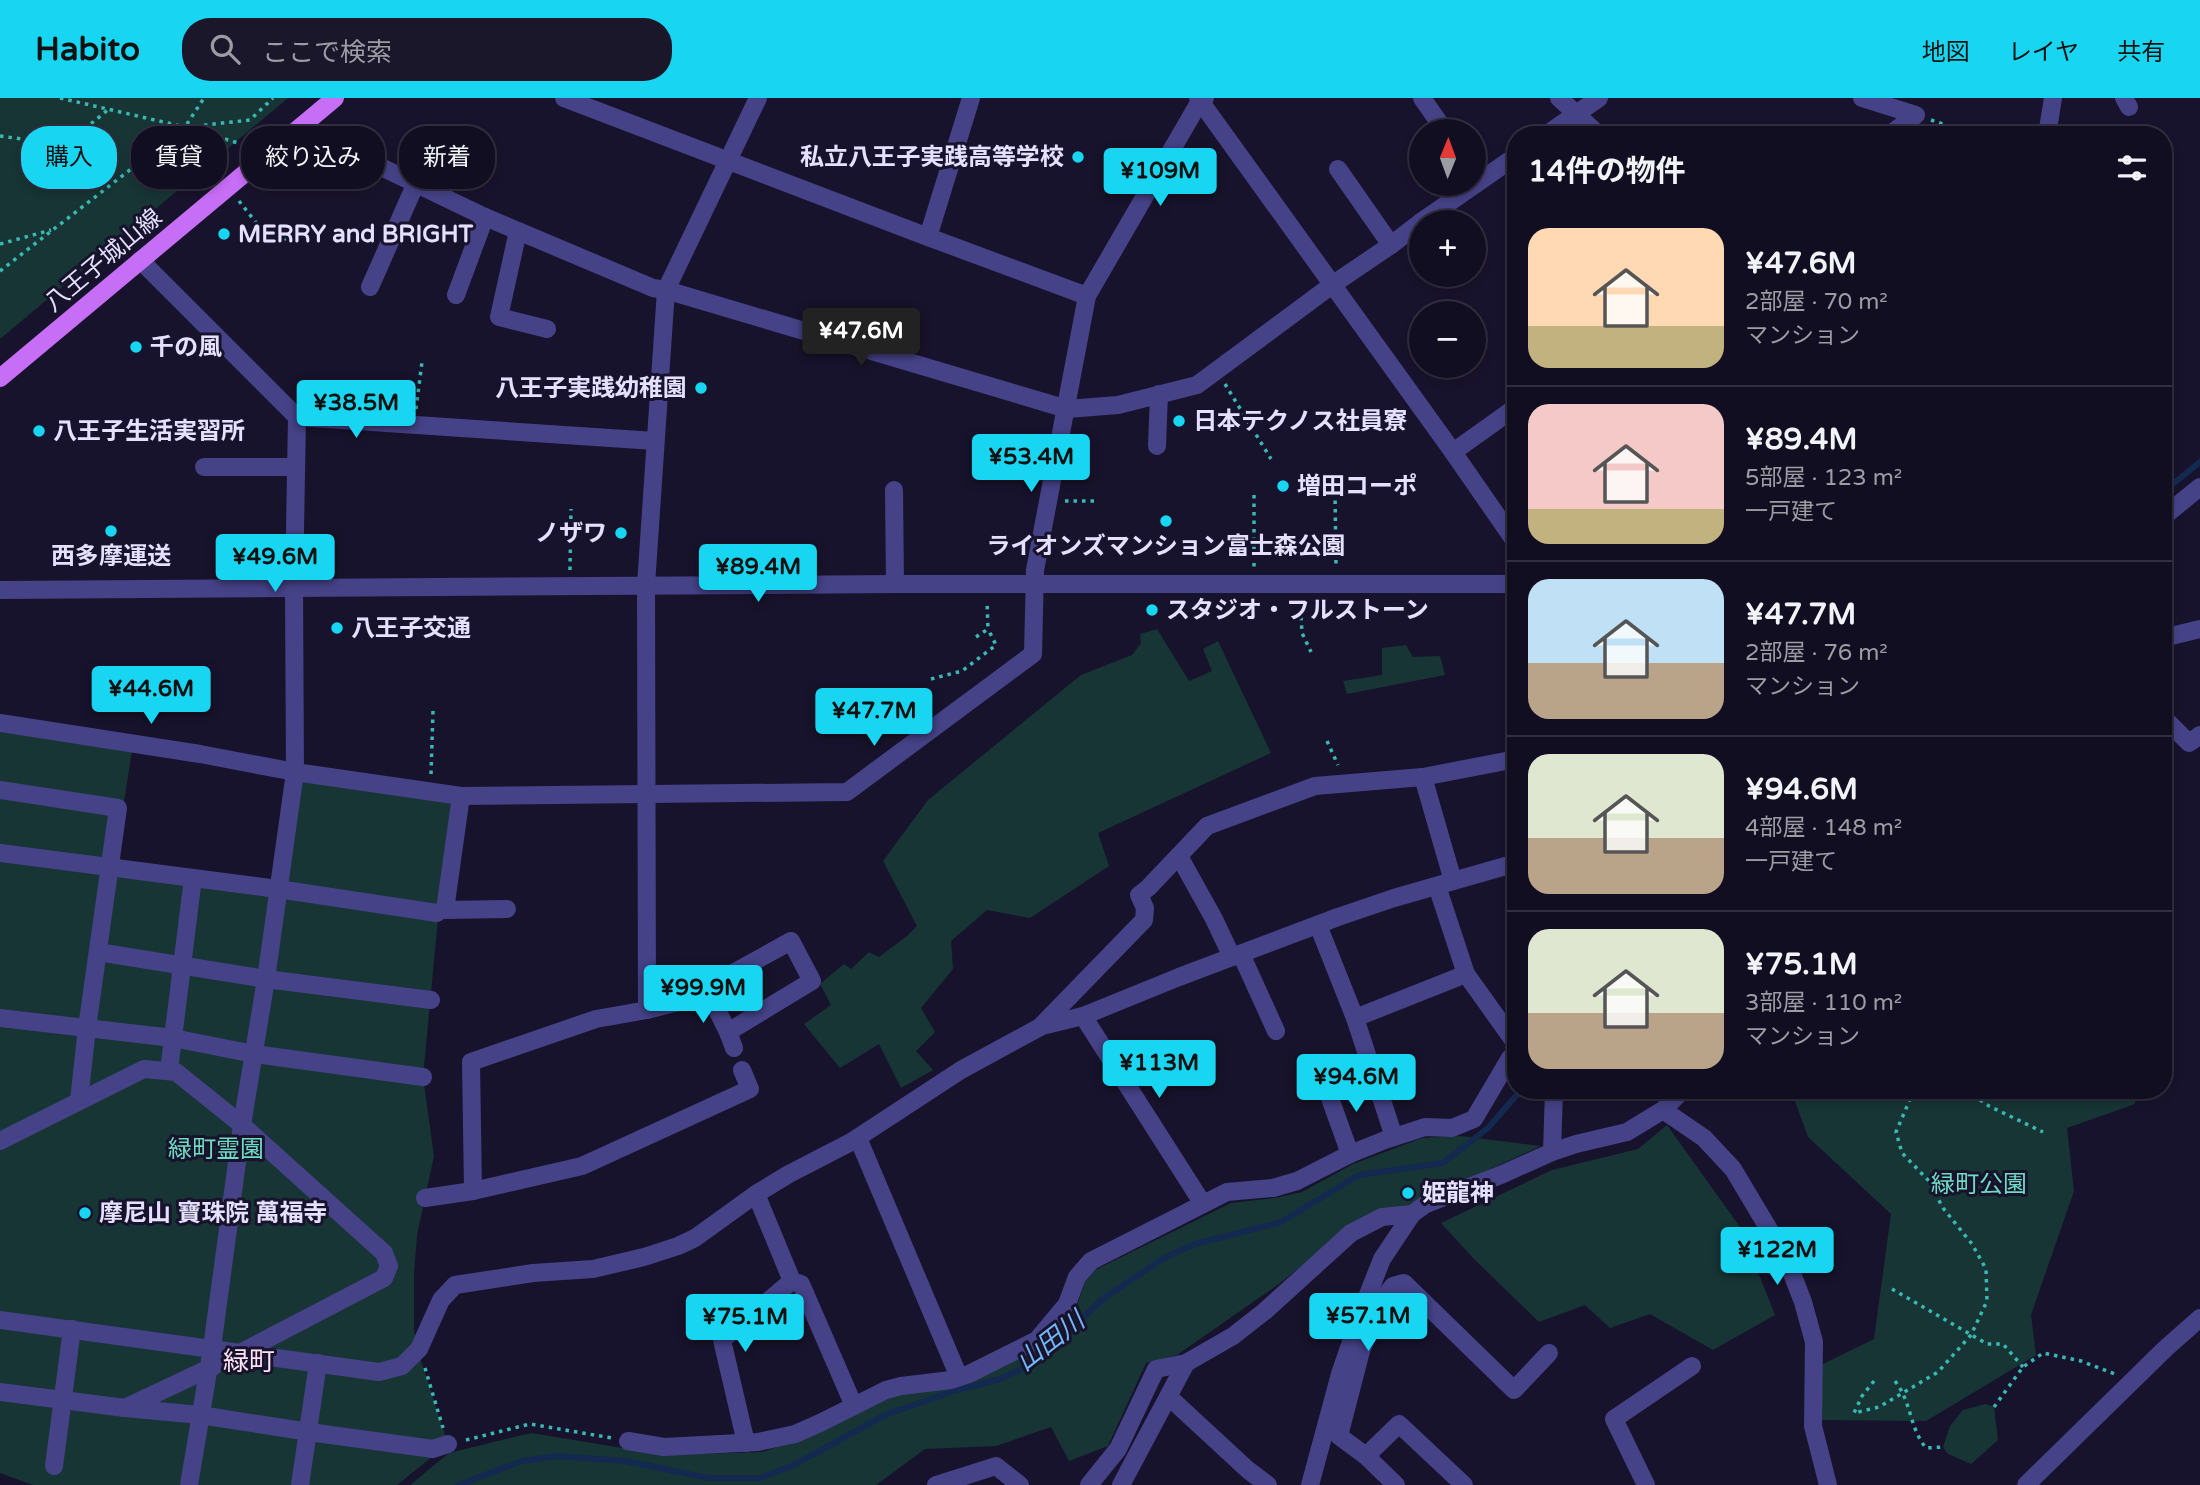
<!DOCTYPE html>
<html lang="ja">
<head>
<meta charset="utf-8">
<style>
  body { margin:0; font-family:"Varela Round","Noto Sans JP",sans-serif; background:#1b172a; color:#f1f3f6; height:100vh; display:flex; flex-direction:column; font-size:26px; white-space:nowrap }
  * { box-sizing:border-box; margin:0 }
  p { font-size:23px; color:#9c9ca5 }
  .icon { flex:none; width:38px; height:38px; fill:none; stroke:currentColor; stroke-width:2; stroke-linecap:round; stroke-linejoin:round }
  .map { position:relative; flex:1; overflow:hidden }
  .side { position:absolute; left:1507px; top:28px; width:665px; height:973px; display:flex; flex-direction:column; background:#120e21; border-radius:28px; box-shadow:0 4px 10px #0003,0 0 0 2px #312e3f }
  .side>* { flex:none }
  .top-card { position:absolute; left:21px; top:28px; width:665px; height:63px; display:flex; gap:14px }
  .needle { width:46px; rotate:1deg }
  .buttons { position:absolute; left:1409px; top:21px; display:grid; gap:14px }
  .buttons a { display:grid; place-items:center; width:77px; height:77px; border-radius:50%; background:#120e21; box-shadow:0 4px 10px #0003,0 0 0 2px #312e3f; font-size:35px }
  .price { position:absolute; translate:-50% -60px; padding:0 16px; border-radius:7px; background:#18d6f1; color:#111; font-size:23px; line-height:46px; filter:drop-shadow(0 2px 4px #0008) }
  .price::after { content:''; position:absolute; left:50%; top:42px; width:21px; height:16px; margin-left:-10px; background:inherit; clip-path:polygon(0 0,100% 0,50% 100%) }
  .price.on { background:#222; color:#fff }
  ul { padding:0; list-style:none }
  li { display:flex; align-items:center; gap:21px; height:175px; padding:0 21px }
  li+li { border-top:2px solid #312e3f }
  li span { display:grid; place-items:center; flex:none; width:196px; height:140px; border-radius:21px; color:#555 }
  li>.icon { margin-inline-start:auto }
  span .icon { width:84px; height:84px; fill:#fffc; stroke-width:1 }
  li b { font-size:30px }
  h2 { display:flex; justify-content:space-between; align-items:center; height:84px; padding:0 21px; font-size:30px }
  .chip { padding:0 24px; border-radius:28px; background:#120e21; box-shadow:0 4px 10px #0003,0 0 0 2px #312e3f; font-size:24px; line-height:63px }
  .chip.on { background:#18d6f1; color:#111 }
  header { display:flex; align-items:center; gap:42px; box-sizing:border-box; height:98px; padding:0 35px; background:#18d6f1; color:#111 }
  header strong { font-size:33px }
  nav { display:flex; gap:38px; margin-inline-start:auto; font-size:24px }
  .search { width:490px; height:63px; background:#1b172a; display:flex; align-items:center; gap:18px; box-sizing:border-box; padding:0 24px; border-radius:28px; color:#9c9ca5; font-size:26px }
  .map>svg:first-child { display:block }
  .green { fill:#173535 }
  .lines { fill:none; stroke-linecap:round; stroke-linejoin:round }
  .stream { stroke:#132950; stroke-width:6 }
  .path { stroke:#39b8b4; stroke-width:3.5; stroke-dasharray:3.5 5; stroke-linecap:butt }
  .minor { stroke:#464288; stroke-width:18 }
  .major { stroke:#c76ef6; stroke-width:18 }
  .poi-dot { fill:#18d6f1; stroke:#18132c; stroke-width:2.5 }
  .labels { text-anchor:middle; stroke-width:6; stroke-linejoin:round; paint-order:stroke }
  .poi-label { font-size:24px; font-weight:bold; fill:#e4e0fd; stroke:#18132c; text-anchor:start }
  .street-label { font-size:24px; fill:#e4e0fd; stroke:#18132c }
  .park-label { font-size:24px; fill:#6edbc3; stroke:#18132c }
  .water-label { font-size:26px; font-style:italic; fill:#74b7f7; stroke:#18132c }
  .neighbourhood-label { font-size:26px; fill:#fde2f3; stroke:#18132c }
</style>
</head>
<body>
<header>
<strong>Habito</strong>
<div class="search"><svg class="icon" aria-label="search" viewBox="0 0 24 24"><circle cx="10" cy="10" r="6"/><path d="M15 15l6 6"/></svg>ここで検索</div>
<nav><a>地図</a><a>レイヤ</a><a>共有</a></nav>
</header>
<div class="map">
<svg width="2200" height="1387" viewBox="0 0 2200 1387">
  <rect width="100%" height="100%" fill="#18132c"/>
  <!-- green -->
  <g class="green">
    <polygon points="0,0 288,0 0,241"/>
    <polygon points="1157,531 1189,583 1212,573 1203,551 1218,543 1271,655 1098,735 1109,768 1030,820 987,812 951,843 953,871 921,910 935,934 916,953 933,972 901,990 879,946 840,970 804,926 831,907 820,886 844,866 851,871 869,854 879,859 907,838 917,828 883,763 928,702 1081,577 1132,557 1141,545 1140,536"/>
    <polygon points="1406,547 1413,559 1440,558 1445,577 1347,596 1343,583 1382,577 1382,550"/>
    <polygon points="0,625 133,645 115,765 273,788 295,674 461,698 438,821 423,979 434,1058 417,1137 414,1176 414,1233 421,1263 448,1346 397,1387 33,1387 0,1375"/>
    <polygon points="1791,992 2137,992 2135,1006 2067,1030 2074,1093 2031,1217 2036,1257 1926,1323 1822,1322 1819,1268 1874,1241 1891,1116 1808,1039"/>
    <polygon points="1667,1027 1740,1129 1775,1217 1713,1252 1650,1216 1610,1230 1585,1207 1539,1224 1474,1161 1441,1125 1552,1072 1638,1051"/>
    <polygon points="1460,1038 1541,1048 1332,1143 1279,1186 1177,1257 1146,1265 1108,1348 1069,1363 1051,1329 996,1348 925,1351 876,1387 410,1387 449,1355 531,1335 665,1357 762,1354 812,1337 896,1297 1045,1243 1075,1213 1085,1184 1095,1172 1231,1105 1275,1100 1302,1094 1353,1066 1422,1040"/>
    <polygon points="1985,1306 1994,1309 1998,1342 1971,1366 1948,1356 1943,1349 1950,1328 1963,1312"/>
  </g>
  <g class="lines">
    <!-- stream -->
    <g class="stream">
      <polyline points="2163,394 2200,364"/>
      <polyline points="458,1387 522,1363 558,1358 626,1363 708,1380 760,1380 794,1367 885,1317 954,1293 1000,1281 1022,1271 1058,1243 1104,1200 1164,1160 1195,1146 1281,1124 1359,1077 1443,1065 1488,1030 1521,992"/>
    </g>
    <!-- path -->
    <g class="path">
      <polyline points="60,0 185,29 248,48"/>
      <polyline points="1931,22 1975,37"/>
      <polyline points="187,29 250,22 273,0"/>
      <polyline points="0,38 22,41 87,29 109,11"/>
      <polyline points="239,103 262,132 293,144"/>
      <polyline points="0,146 51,132"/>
      <polyline points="0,173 185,29 204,0"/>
      <polyline points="1225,286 1271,361"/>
      <polyline points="416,311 422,264"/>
      <polyline points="990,341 1040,352"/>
      <polyline points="1335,394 1336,469"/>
      <polyline points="1254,397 1254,469"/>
      <polyline points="1065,403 1094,403"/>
      <polyline points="570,472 571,411"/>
      <polyline points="1300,502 1302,535 1311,554"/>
      <polyline points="976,539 988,531 987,503"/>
      <polyline points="931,581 962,573 996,547 988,531"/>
      <polyline points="1327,643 1338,667"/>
      <polyline points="431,676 433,613"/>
      <polyline points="1966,992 1989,1008 2043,1034"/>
      <polyline points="1892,1191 1987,1246 2003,1246 2023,1269"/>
      <polyline points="425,1270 443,1330"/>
      <polyline points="1874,1283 1862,1298 1854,1315 1879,1309 1938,1274 1971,1237 1987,1203 1986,1171 1972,1146 1943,1110 1928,1082 1902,1055 1896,1034 1914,992"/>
      <path d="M1895,1283C1912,1305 1909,1329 1926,1350L1943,1349"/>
      <polyline points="1994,1309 2023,1269 2043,1255 2081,1263 2115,1276"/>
      <polyline points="466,1342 530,1326 612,1340"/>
    </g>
    <!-- minor -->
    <g class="minor">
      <polyline points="564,0 928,139 1087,198"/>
      <polyline points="1198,0 1453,354 1516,445"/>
      <polyline points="1422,0 1445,33"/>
      <polyline points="1559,0 1599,37"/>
      <polyline points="1862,0 1916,17 1889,37"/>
      <polyline points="2124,0 2129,9"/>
      <polyline points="300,30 485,119 653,190 666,192 1067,311 1118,307 1197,287 1332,187 1391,147 1421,124"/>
      <polyline points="1546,37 1599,0"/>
      <polyline points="2047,37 2053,0"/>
      <polyline points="1338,71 1391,147"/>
      <polyline points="1421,124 1516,58"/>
      <polyline points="518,133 499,219 547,231"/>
      <polyline points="928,139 971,0"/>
      <polyline points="140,162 297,319 655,343"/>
      <polyline points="370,189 416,85"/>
      <polyline points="456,197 485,119"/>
      <polyline points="1157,348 1159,296"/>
      <polyline points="1453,354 1516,309"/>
      <polyline points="204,369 296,369"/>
      <polyline points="894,392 895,486"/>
      <polyline points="2163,419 2200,389"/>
      <polyline points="0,492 895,486 1516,486"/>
      <polyline points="2163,540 2200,531"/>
      <polyline points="2163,619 2189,645 2200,637"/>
      <polyline points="0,625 200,656 295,674 461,698 847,694 1033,556 1035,472 1087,198 1200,3 1205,0"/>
      <polyline points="0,692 118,710 87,930 79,1002"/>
      <polyline points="461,698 445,812 507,811"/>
      <polyline points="0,755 278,791 437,815"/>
      <polyline points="1179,758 1214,821 1232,859"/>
      <polyline points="1453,783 1423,679 1516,661"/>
      <polyline points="1437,788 1466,876 1516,946"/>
      <polyline points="1318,827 1355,920"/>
      <polyline points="98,854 266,881 431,902"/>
      <polyline points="1241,856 1276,933"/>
      <polyline points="706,890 728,934 734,950"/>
      <polyline points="647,912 678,904 706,890 791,843 812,883 728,934"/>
      <polyline points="1083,918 1203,1106"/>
      <polyline points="0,920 173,940 254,956 423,979"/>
      <polyline points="1040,929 1144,822 1145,810 1139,797 1148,790 1207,728 1315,688 1423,679"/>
      <polyline points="169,972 193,780"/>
      <polyline points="742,972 750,991 582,1068 473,1093 471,964 596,921 647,912 646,487 666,192 758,0"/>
      <polyline points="1326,989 1350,1056"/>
      <polyline points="1663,1012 1704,1040 1733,1071 1786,1160 1803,1204 1814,1244 1813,1328 1828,1387"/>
      <polyline points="1394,1039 1355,920 1466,876"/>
      <polyline points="858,1040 959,1279"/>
      <polyline points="0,1043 144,971 176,974 242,1027 384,1155 389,1168 384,1180 242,1254"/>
      <polyline points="1552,1054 1554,992"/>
      <polyline points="756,1096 792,1183 801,1186 854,1308"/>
      <polyline points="425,1100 473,1093"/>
      <polyline points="0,1222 379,1274 402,1268 419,1251 441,1202 455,1187 533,1175 593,1171 644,1159 678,1148 695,1140 756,1096 789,1076 851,1044 961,972 1042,928 1083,918 1179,879 1338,819 1394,800 1516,765"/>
      <polyline points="1350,1248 1361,1253 1385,1198 1393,1188 1404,1185 1514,1292 1549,1255"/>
      <polyline points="1361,1253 1339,1338 1366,1358 1396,1387"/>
      <polyline points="0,1294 125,1310 200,1317 309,1334 433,1351 448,1346"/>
      <polyline points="1169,1299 1248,1372 1268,1387"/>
      <polyline points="125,1310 214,1268"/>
      <polyline points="628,1343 664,1349 758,1344 795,1336 820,1325 886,1292 901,1288 951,1282 969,1276 1037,1242 1067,1206 1077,1179 1091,1163 1227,1094 1273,1090 1297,1083 1350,1056 1385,1042 1425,1029 1452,1030 1474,1021 1510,960 1516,954"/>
      <polyline points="746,1345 722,1242 792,1183"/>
      <polyline points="1366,1358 1399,1326 1464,1387"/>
      <polyline points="54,1368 72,1231"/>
      <polyline points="189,1387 212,1250 242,1027 266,881 295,674 294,489 297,319"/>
      <polyline points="300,1387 318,1265"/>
      <polyline points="936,1387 996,1368 1020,1387"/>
      <polyline points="1089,1387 1118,1351 1156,1271 1186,1265"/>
      <polyline points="1121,1387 1186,1265 1233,1238 1265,1213 1351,1135 1382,1119 1412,1116"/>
      <polyline points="1310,1387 1340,1276 1362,1212 1382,1161 1412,1116 1426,1106 1503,1076 1552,1054 1576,1046 1627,1034 1663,1012 1683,992"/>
      <polyline points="1646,1387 1614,1321 1692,1268"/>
      <polyline points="2026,1387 2166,1250 2200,1220"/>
    </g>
    <!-- major -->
    <polyline class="major" points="0,280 335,0"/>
  </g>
  <!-- markers -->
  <g class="poi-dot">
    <circle cx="1078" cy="59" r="7"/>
    <circle cx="224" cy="136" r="7"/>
    <circle cx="136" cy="249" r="7"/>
    <circle cx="701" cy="290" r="7"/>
    <circle cx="1179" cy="323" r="7"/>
    <circle cx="39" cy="333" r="7"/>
    <circle cx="1283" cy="388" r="7"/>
    <circle cx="1166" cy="423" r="7"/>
    <circle cx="111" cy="433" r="7"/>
    <circle cx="621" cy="435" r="7"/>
    <circle cx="1152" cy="512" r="7"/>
    <circle cx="337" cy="530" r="7"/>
    <circle cx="1408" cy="1095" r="7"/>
    <circle cx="85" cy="1115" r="7"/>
  </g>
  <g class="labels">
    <!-- poi labels -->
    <g class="poi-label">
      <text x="1064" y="67" text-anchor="end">私立八王子実践高等学校</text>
      <text x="238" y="144">MERRY and BRIGHT</text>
      <text x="150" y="257">千の風</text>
      <text x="687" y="298" text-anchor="end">八王子実践幼稚園</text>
      <text x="1193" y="331">日本テクノス社員寮</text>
      <text x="53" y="341">八王子生活実習所</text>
      <text x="1297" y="396">増田コーポ</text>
      <text x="607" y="443" text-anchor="end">ノザワ</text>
      <text x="1166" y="456" text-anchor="middle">ライオンズマンション富士森公園</text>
      <text x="111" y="466" text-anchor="middle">西多摩運送</text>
      <text x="1166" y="520">スタジオ・フルストーン</text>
      <text x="351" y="538">八王子交通</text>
      <text x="1422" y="1103">姫龍神</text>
      <text x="99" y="1123">摩尼山 寶珠院 萬福寺</text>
    </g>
    <!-- street labels -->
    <g class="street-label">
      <text transform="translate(103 162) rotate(-40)" y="8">八王子城山線</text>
    </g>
    <!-- park labels -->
    <g class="park-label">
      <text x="216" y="1059">緑町霊園</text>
      <text x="1979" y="1094">緑町公園</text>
    </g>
    <!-- water labels -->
    <g class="water-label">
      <text transform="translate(1050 1243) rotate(-38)" y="9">山田川</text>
    </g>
    <!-- neighbourhood labels -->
    <g class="neighbourhood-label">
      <text x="249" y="1272">緑町</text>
    </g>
  </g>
</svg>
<div class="buttons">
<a><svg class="needle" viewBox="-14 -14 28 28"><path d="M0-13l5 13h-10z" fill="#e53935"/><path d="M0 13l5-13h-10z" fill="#9c9ca5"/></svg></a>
<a>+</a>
<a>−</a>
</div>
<b class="price" style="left:1160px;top:110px">¥109M</b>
<b class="price on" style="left:861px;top:270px">¥47.6M</b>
<b class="price" style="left:356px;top:342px">¥38.5M</b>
<b class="price" style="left:1031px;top:396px">¥53.4M</b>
<b class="price" style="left:275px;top:496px">¥49.6M</b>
<b class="price" style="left:758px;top:506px">¥89.4M</b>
<b class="price" style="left:151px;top:628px">¥44.6M</b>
<b class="price" style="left:874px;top:650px">¥47.7M</b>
<b class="price" style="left:703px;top:927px">¥99.9M</b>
<b class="price" style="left:1159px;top:1002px">¥113M</b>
<b class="price" style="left:1356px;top:1016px">¥94.6M</b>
<b class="price" style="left:1777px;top:1189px">¥122M</b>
<b class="price" style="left:1368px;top:1255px">¥57.1M</b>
<b class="price" style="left:745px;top:1256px">¥75.1M</b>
<div class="top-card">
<a class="chip on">購入</a>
<a class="chip">賃貸</a>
<a class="chip">絞り込み</a>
<a class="chip">新着</a>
</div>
<section class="side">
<h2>14件の物件<svg class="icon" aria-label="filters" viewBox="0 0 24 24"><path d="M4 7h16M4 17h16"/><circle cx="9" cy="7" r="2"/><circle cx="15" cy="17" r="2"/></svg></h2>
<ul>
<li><span style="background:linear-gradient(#ffd9b3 70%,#c2b280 0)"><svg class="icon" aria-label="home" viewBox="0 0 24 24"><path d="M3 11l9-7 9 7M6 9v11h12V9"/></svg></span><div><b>¥47.6M</b><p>2部屋 · 70 m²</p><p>マンション</p></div></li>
<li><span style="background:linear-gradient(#f6c9c9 75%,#c2b280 0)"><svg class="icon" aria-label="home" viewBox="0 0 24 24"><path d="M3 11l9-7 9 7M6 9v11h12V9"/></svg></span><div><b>¥89.4M</b><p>5部屋 · 123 m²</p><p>一戸建て</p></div></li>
<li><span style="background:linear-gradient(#bfe0f5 60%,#b9a48a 0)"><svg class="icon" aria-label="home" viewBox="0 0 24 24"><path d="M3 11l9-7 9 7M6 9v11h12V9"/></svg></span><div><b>¥47.7M</b><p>2部屋 · 76 m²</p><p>マンション</p></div></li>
<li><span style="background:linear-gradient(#dfe7d0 60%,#b9a48a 0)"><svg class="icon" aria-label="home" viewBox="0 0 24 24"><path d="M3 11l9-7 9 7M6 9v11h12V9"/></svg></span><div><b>¥94.6M</b><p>4部屋 · 148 m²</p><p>一戸建て</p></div></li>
<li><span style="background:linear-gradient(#dfe7d0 60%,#b9a48a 0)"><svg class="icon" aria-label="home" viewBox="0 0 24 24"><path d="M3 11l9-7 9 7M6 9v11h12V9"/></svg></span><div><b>¥75.1M</b><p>3部屋 · 110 m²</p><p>マンション</p></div></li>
</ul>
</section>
</div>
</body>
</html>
